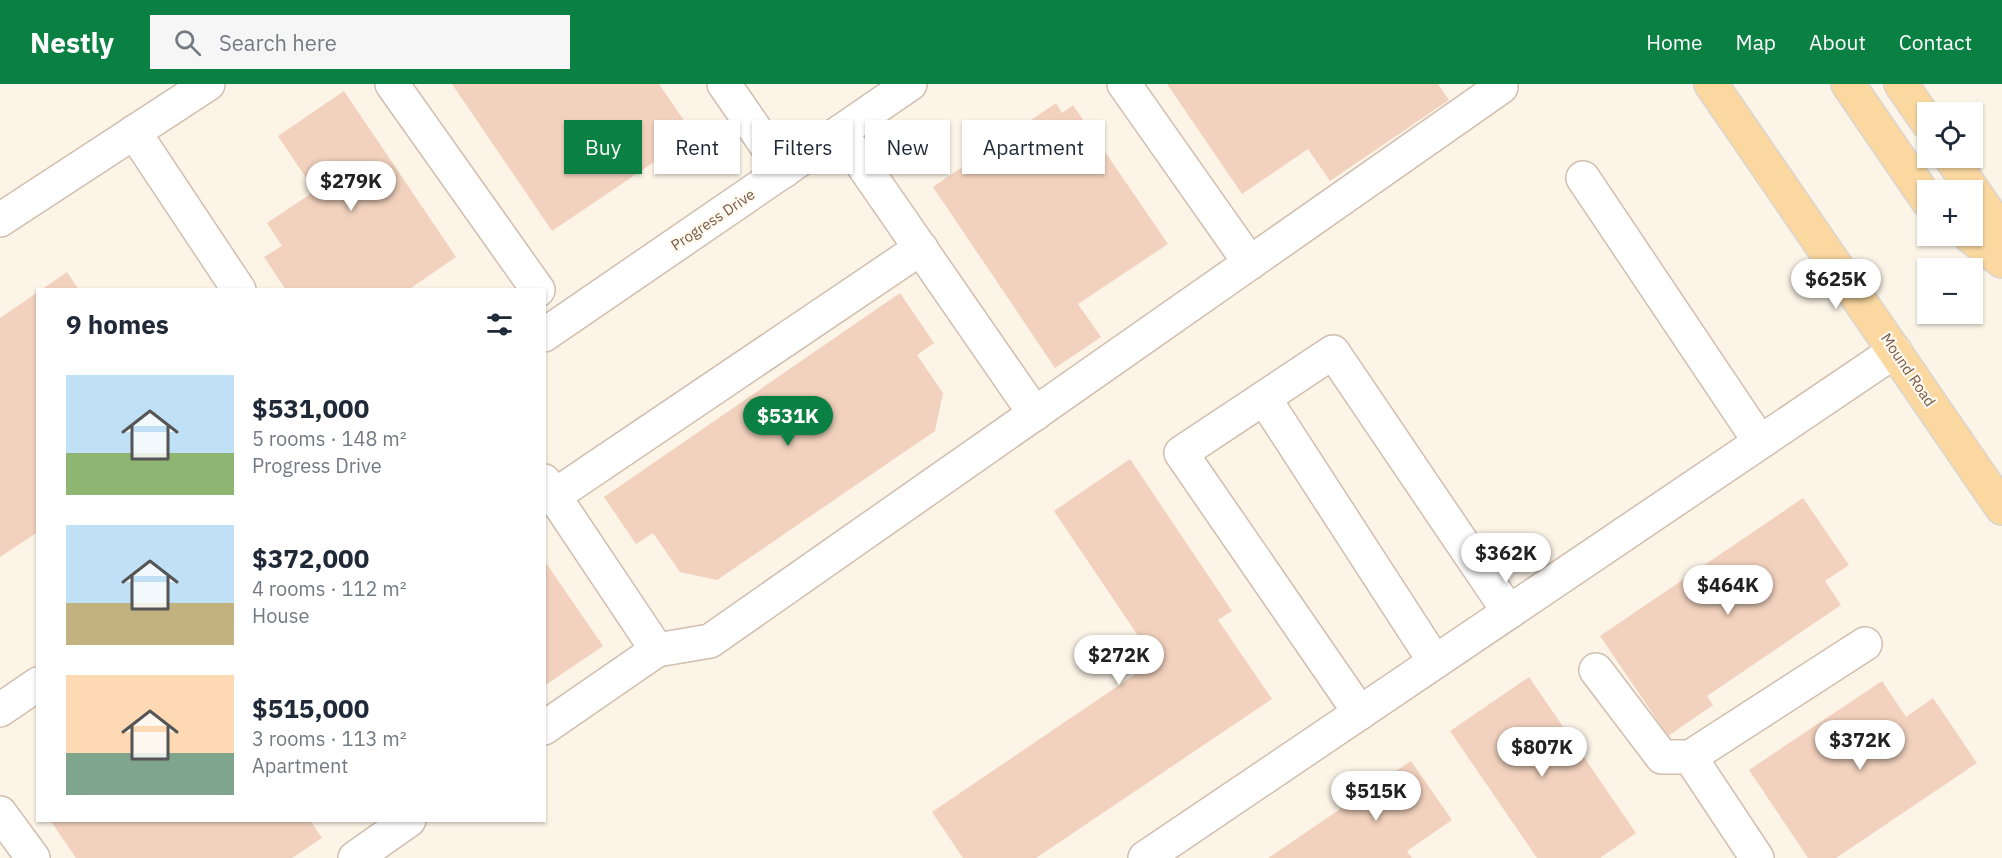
<!DOCTYPE html>
<html lang="en">
<head>
<meta charset="utf-8">
<style>
  body { margin:0; font-family:"IBM Plex Sans",sans-serif; background:#f6f6f7; color:#1f2937; height:100vh; display:flex; flex-direction:column; font-size:22px; white-space:nowrap }
  * { box-sizing:border-box; margin:0 }
  p { font-size:20px; color:#747a83 }
  .icon { flex:none; width:33px; height:33px; fill:none; stroke:currentColor; stroke-width:2; stroke-linecap:round; stroke-linejoin:round }
  .map { position:relative; flex:1; overflow:hidden }
  .drawer { position:absolute; left:36px; top:204px; width:510px; height:534px; display:flex; flex-direction:column; background:#fff; border-radius:0px; box-shadow:0 2px 4px #0004 }
  .drawer>* { flex:none }
  .banner { position:absolute; left:564px; top:36px; width:570px; height:54px; display:flex; gap:12px }
  .fabs { position:absolute; left:1917px; top:18px; display:grid; gap:12px }
  .fabs a { display:grid; place-items:center; width:66px; height:66px; border-radius:0px; background:#fff; box-shadow:0 2px 4px #0004; font-size:30px }
  .price { position:absolute; translate:-50% -51px; padding:0 14px; border-radius:21px; background:#fff; color:#222; font-size:20px; line-height:39px; filter:drop-shadow(0 2px 3px #0008) }
  .price::after { content:''; position:absolute; left:50%; top:36px; width:18px; height:14px; margin-left:-9px; background:inherit; clip-path:polygon(0 0,100% 0,50% 100%) }
  .price.active { background:#0b8043; color:#fff }
  ul { padding:0; list-style:none }
  li { display:flex; align-items:center; gap:18px; height:150px; padding:0 30px }
  li span { display:grid; place-items:center; flex:none; width:168px; height:120px; border-radius:0px; color:#555 }
  li>.icon { margin-inline-start:auto }
  span .icon { width:72px; height:72px; fill:#fffc; stroke-width:1 }
  li b { font-size:26px }
  h2 { display:flex; justify-content:space-between; align-items:center; height:72px; padding:0 30px; font-size:26px }
  .pill { padding:0 21px; border-radius:0px; background:#fff; box-shadow:0 2px 4px #0004; font-size:21px; line-height:54px }
  .pill.active { background:#0b8043; color:#fff }
  header { display:flex; align-items:center; gap:36px; box-sizing:border-box; height:84px; padding:0 30px; background:#0b8043; color:#fff }
  header strong { font-size:28px }
  nav { display:flex; gap:33px; margin-inline-start:auto; font-size:21px }
  .search { width:420px; height:54px; background:#f6f6f7; display:flex; align-items:center; gap:15px; box-sizing:border-box; padding:0 21px; border-radius:0px; color:#747a83; font-size:22px }
  .map>svg:first-child { display:block }
  .building { fill:#f2d2be }
  .lines { fill:none; stroke-linecap:round; stroke-linejoin:round }
  .minor-casing { stroke:#d0beaf; stroke-width:36 }
  .major-casing { stroke:#dbd4d0; stroke-width:36 }
  .minor { stroke:#fff; stroke-width:33 }
  .major { stroke:#fad8a0; stroke-width:33 }
  .labels { text-anchor:middle; stroke-width:4.5; stroke-linejoin:round; paint-order:stroke }
  .street-label { font-size:15px; fill:#765a4b; stroke:#fff8ed }
</style>
</head>
<body>
<header>
<strong>Nestly</strong>
<div class="search"><svg class="icon" aria-label="search" viewBox="0 0 24 24"><circle cx="10" cy="10" r="6"/><path d="M15 15l6 6"/></svg>Search here</div>
<nav><a>Home</a><a>Map</a><a>About</a><a>Contact</a></nav>
</header>
<div class="map">
<svg width="2002" height="774" viewBox="0 0 2002 774">
  <rect width="100%" height="100%" fill="#fcf4e7"/>
  <!-- building -->
  <g class="building">
    <polygon points="452,0 659,0 694,51 552,147"/>
    <polygon points="1167,0 1438,0 1449,16 1330,97 1308,65 1242,110"/>
    <polygon points="344,7 456,173 408,206 286,206 264,173 282,162 267,139 315,107 278,52"/>
    <polygon points="1056,19 1062,29 1073,21 1168,160 1078,220 1101,253 1055,284 933,103"/>
    <polygon points="67,188 79,206 41,206"/>
    <polygon points="38,208 38,448 0,473 0,234"/>
    <polygon points="900,209 934,259 917,271 943,309 935,347 717,496 680,488 653,449 636,460 604,413"/>
    <polygon points="1130,375 1232,527 1218,536 1272,615 1036,774 963,774 932,728 1155,577 1054,427"/>
    <polygon points="1803,414 1849,481 1825,497 1841,521 1707,612 1713,621 1668,652 1600,552"/>
    <polygon points="544,476 603,562 544,602"/>
    <polygon points="1529,593 1636,749 1600,774 1537,774 1450,647"/>
    <polygon points="1882,597 1906,633 1933,614 1977,679 1836,774 1808,774 1749,686"/>
    <polygon points="1411,677 1452,736 1407,767 1412,774 1268,774"/>
    <polygon points="50,736 310,736 322,754 292,774 76,774"/>
  </g>
  <g class="lines">
    <defs>
      <g id="minor">
        <polyline points="392,0 538,206"/>
        <polyline points="724,0 784,87"/>
        <polyline points="1124,0 1250,179"/>
        <polyline points="134,48 239,206"/>
        <polyline points="840,48 1035,330"/>
        <polyline points="1583,94 1760,358"/>
        <polyline points="0,136 208,0"/>
        <polyline points="544,251 910,0"/>
        <polyline points="1264,314 1435,578"/>
        <polyline points="544,397 657,566"/>
        <polyline points="554,412 921,164"/>
        <polyline points="1596,586 1662,673 1690,673"/>
        <polyline points="0,626 38,600"/>
        <polyline points="1360,629 1181,369 1333,268 1509,528"/>
        <polyline points="544,644 657,566 710,557 1501,3 1499,0"/>
        <polyline points="0,729 33,774"/>
        <polyline points="355,774 409,736"/>
        <polyline points="1145,774 1895,267"/>
        <polyline points="1757,774 1690,673 1865,560"/>
      </g>
      <g id="major">
        <polyline points="1711,0 2002,424"/>
        <polyline points="1848,0 1928,117"/>
        <polyline points="1901,0 1928,39"/>
        <polyline points="1951,74 2002,149"/>
        <polyline points="1970,152 2002,177"/>
      </g>
    </defs>
    <!-- minor casing -->
    <use href="#minor" class="minor-casing"/>
    <!-- major casing -->
    <use href="#major" class="major-casing"/>
    <!-- minor -->
    <use href="#minor" class="minor"/>
    <!-- major -->
    <use href="#major" class="major"/>
  </g>
  <g class="labels">
    <!-- street labels -->
    <g class="street-label">
      <text transform="translate(713 136) rotate(-34)" y="5">Progress Drive</text>
      <text transform="translate(1908 286) rotate(56)" y="5">Mound Road</text>
    </g>
  </g>
</svg>
<div class="fabs">
<a><svg class="icon" aria-label="locate" viewBox="0 0 24 24"><circle cx="12" cy="12" r="6"/><path d="M12 2v4M12 18v4M2 12h4M18 12h4"/></svg></a>
<a>+</a>
<a>−</a>
</div>
<b class="price" style="left:351px;top:128px">$279K</b>
<b class="price" style="left:1836px;top:226px">$625K</b>
<b class="price active" style="left:788px;top:363px">$531K</b>
<b class="price" style="left:1506px;top:500px">$362K</b>
<b class="price" style="left:1728px;top:532px">$464K</b>
<b class="price" style="left:1119px;top:602px">$272K</b>
<b class="price" style="left:1860px;top:687px">$372K</b>
<b class="price" style="left:1542px;top:694px">$807K</b>
<b class="price" style="left:1376px;top:738px">$515K</b>
<div class="banner">
<a class="pill active">Buy</a>
<a class="pill">Rent</a>
<a class="pill">Filters</a>
<a class="pill">New</a>
<a class="pill">Apartment</a>
</div>
<section class="drawer">
<h2>9 homes<svg class="icon" aria-label="filters" viewBox="0 0 24 24"><path d="M4 7h16M4 17h16"/><circle cx="9" cy="7" r="2"/><circle cx="15" cy="17" r="2"/></svg></h2>
<ul>
<li><span style="background:linear-gradient(#bfe0f5 65%,#8fb573 0)"><svg class="icon" aria-label="home" viewBox="0 0 24 24"><path d="M3 11l9-7 9 7M6 9v11h12V9"/></svg></span><div><b>$531,000</b><p>5 rooms · 148 m²</p><p>Progress Drive</p></div></li>
<li><span style="background:linear-gradient(#bfe0f5 65%,#c2b280 0)"><svg class="icon" aria-label="home" viewBox="0 0 24 24"><path d="M3 11l9-7 9 7M6 9v11h12V9"/></svg></span><div><b>$372,000</b><p>4 rooms · 112 m²</p><p>House</p></div></li>
<li><span style="background:linear-gradient(#ffd9b3 65%,#7fa58c 0)"><svg class="icon" aria-label="home" viewBox="0 0 24 24"><path d="M3 11l9-7 9 7M6 9v11h12V9"/></svg></span><div><b>$515,000</b><p>3 rooms · 113 m²</p><p>Apartment</p></div></li>
</ul>
</section>
</div>
</body>
</html>
